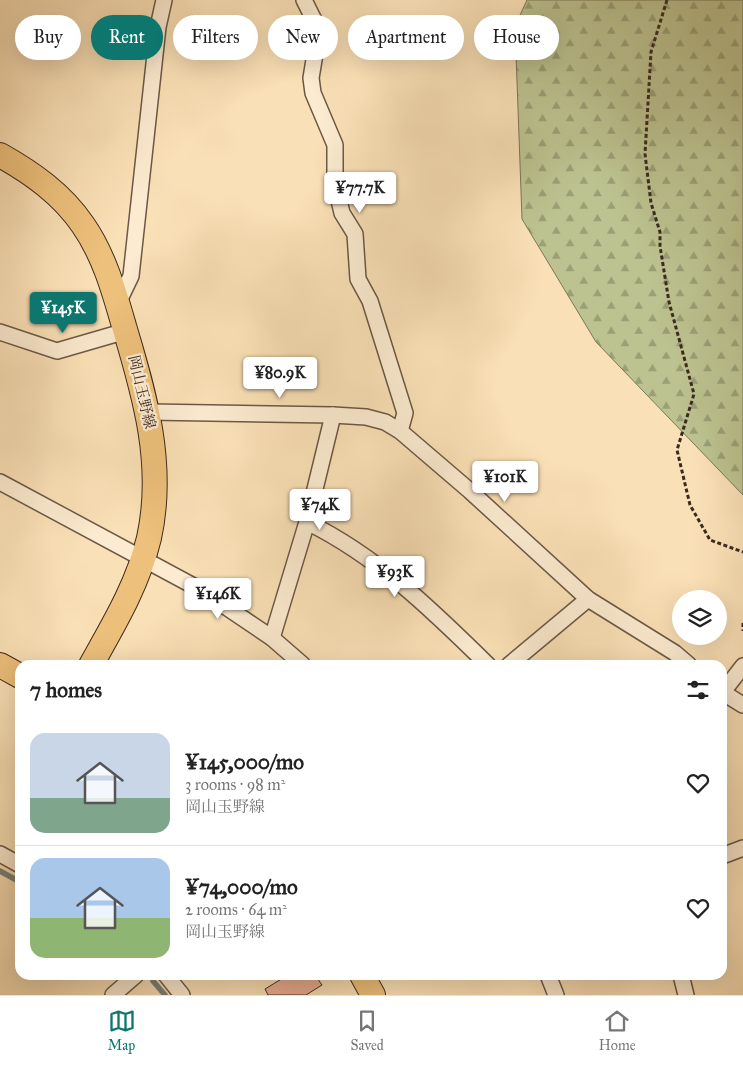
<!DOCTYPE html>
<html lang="en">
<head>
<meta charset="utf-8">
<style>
  body { margin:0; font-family:"IM FELL Great Primer","Noto Serif JP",serif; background:#f2f2f2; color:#222; height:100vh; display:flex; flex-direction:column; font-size:19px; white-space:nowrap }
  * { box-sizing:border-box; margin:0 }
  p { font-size:16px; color:#767676 }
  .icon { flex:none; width:28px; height:28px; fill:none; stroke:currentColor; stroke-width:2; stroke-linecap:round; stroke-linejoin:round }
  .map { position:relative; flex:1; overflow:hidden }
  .sheet { position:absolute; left:15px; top:660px; width:712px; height:320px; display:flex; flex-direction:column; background:#fff; border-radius:15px; box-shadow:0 5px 20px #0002 }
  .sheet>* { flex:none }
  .hud { position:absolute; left:15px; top:15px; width:714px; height:45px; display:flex; gap:10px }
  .buttons { position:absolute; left:672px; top:590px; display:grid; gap:10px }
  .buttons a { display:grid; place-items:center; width:55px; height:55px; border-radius:50%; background:#fff; box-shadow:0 5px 20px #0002; font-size:25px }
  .price { position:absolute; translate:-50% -42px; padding:0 11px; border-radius:5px; background:#fff; color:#222; font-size:16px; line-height:32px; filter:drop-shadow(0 1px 2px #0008) }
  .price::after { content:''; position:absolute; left:50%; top:30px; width:15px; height:11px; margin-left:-8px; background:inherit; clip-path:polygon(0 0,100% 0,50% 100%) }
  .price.current { background:#0f766e; color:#fff }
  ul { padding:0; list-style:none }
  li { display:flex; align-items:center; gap:15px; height:125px; padding:0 15px }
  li+li { border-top:1px solid #e0e0e0 }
  li span { display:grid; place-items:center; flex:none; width:140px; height:100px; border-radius:15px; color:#555 }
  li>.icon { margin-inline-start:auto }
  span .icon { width:60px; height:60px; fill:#fffc; stroke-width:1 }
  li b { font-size:21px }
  h2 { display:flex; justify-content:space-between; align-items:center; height:60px; padding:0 15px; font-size:21px }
  .chip { padding:0 18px; border-radius:22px; background:#fff; box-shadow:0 5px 20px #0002; font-size:18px; line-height:45px }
  .chip.current { background:#0f766e; color:#fff }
  .dock { display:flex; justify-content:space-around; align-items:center; height:70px; border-top:1px solid #e0e0e0; background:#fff; font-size:14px; color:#767676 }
  .dock a { display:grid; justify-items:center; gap:2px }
  .dock .current { color:#0f766e }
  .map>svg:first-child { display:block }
  .forest { fill:url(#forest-firs); stroke:#7c7658 }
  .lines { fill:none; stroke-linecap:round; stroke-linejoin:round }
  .stream { stroke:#778279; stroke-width:5.5 }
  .building { fill:#ebaf96; stroke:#3c2a20 }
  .minor-casing { stroke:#6c5846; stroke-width:18 }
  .primary-casing { stroke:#3c2a20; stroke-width:26 }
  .path { stroke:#3c2a20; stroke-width:3; stroke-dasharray:4 2.5; stroke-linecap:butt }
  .minor { stroke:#fcebd0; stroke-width:15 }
  .primary { stroke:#edc07b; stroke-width:24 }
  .labels { text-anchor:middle; stroke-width:4.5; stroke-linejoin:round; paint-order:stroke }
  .street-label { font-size:15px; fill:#3c2a20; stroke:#fcebd0 }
</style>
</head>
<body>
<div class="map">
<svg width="743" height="995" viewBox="0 0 743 995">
  <defs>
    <pattern id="forest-firs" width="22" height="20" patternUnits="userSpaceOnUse" patternTransform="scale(1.25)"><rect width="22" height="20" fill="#bcc390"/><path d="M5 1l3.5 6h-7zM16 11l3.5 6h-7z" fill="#9a9f75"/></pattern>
  </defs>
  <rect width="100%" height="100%" fill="#fae0b6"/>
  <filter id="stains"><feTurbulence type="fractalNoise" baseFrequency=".004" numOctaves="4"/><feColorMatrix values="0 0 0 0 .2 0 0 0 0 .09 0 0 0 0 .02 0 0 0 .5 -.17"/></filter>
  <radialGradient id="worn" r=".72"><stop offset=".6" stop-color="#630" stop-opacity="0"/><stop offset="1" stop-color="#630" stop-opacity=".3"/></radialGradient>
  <!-- forest -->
  <polygon class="forest" points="527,0 743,0 743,495 596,342 522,219 515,26"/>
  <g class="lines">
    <!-- stream -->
    <g class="stream">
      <polyline points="0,871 20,882"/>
      <polyline points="153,981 165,995"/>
    </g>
  </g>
  <!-- building -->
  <polygon class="building" points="288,975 315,975 322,985 306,995 268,995 265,989"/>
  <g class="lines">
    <defs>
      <g id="minor">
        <polyline points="304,0 319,30 311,78 313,93 335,145 335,183 342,213 355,234 358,279 370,301 405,413 400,431"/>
        <polyline points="118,303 131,276 158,27 164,0"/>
        <polyline points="0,332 57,351 126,331"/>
        <polyline points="149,412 333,415 366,417 385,422 400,431 470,491 588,599 675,653 689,665"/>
        <polyline points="0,482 201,590 272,638 303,665"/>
        <path d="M307,522C378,557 432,610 488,665"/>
        <polyline points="272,638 307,522 333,415"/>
        <polyline points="509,665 588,599"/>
        <polyline points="722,692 743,705"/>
        <polyline points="722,693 743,666"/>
        <polyline points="0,854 20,865"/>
        <polyline points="722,856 743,848"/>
        <polyline points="166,975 182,995"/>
        <polyline points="548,975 556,995"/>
        <polyline points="681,975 686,995"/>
        <polyline points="113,995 136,975"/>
      </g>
      <g id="primary">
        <path d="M0,155C32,173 62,194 83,225C104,255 114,291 124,326C145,396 165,465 149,538C138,584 114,624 91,665"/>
        <polyline points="0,665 20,676"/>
        <polyline points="362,975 373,995"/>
      </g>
    </defs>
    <!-- minor casing -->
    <use href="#minor" class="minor-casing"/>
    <!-- primary casing -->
    <use href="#primary" class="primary-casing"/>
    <!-- path -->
    <g class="path">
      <polyline points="667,0 651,52 645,154 651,203 660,232 660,246 669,302 694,394 677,450 690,505 710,540 743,552"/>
      <polyline points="743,623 743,631"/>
    </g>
    <!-- minor -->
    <use href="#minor" class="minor"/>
    <!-- primary -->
    <use href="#primary" class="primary"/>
  </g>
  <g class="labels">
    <!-- street labels -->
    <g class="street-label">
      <text transform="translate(142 392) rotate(77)" y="5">岡山玉野線</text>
    </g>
  </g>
  <rect width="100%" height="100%" filter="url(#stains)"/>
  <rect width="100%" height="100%" fill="url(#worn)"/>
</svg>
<div class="buttons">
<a><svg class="icon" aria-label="layers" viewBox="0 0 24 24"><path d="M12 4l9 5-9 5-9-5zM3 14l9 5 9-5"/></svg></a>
</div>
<b class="price" style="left:360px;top:214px">¥77.7K</b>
<b class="price current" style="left:63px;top:334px">¥145K</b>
<b class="price" style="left:280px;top:399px">¥80.9K</b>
<b class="price" style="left:505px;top:503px">¥101K</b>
<b class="price" style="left:320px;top:531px">¥74K</b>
<b class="price" style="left:395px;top:598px">¥93K</b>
<b class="price" style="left:218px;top:620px">¥146K</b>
<div class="hud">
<a class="chip">Buy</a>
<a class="chip current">Rent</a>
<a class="chip">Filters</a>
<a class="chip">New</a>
<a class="chip">Apartment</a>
<a class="chip">House</a>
</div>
<section class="sheet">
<h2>7 homes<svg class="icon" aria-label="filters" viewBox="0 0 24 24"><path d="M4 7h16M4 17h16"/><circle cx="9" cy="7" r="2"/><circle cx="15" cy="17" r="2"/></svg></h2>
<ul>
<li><span style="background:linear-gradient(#c9d6e8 65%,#7fa58c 0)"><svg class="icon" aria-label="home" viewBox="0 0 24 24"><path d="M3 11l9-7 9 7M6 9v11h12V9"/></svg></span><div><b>¥145,000/mo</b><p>3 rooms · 98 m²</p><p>岡山玉野線</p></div><svg class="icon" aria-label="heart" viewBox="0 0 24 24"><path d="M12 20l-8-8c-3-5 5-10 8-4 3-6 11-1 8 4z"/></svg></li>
<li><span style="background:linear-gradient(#a9c7e8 60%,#8fb573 0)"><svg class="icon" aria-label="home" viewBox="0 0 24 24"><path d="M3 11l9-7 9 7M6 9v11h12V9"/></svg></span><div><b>¥74,000/mo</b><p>2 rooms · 64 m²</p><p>岡山玉野線</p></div><svg class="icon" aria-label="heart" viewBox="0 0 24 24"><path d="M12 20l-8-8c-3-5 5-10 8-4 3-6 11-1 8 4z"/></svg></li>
</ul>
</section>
</div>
<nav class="dock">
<a class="current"><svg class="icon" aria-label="map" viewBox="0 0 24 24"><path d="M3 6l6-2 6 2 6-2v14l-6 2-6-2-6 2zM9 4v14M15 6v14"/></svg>Map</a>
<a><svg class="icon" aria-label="saved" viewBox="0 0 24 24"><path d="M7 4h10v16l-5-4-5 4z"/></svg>Saved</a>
<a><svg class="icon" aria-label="home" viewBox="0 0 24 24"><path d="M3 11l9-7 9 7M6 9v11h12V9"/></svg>Home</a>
</nav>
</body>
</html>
